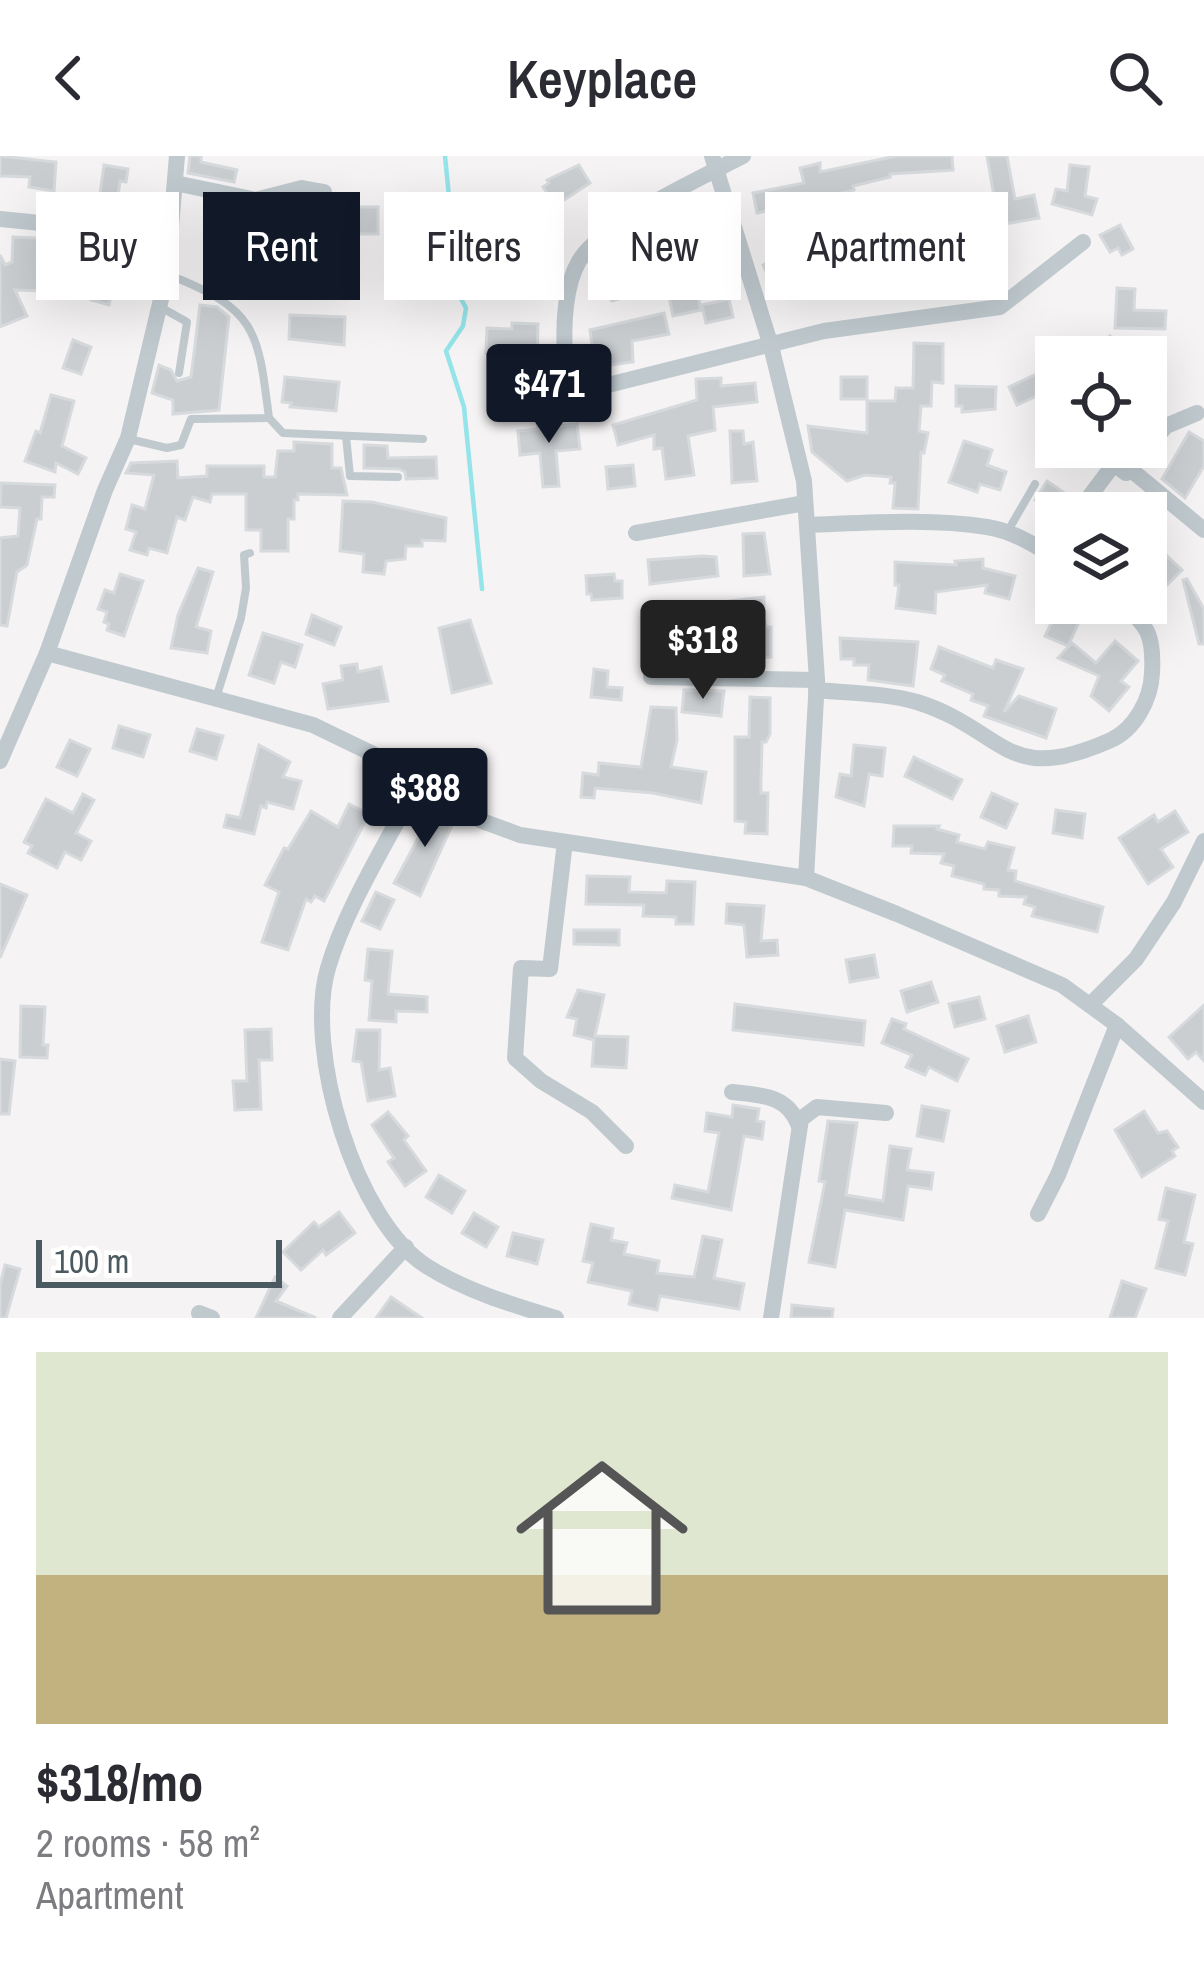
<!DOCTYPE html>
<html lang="en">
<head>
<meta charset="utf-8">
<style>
  body { margin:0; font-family:"Archivo Narrow",sans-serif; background:#f2f2f3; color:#2b2b33; height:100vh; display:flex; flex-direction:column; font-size:45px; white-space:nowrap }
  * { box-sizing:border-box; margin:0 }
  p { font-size:39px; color:#7c7c81 }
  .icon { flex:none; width:66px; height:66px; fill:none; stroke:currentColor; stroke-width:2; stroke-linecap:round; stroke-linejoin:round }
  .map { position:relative; height:1162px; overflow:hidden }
  .sheet { display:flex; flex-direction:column; background:#fff; flex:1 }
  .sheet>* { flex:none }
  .guide { position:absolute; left:36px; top:36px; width:1134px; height:108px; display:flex; gap:24px }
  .controls { position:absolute; left:1035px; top:180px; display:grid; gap:24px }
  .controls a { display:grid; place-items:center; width:132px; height:132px; border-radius:0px; background:#fff; box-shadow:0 12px 48px #0002; font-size:60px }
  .scale { position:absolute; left:36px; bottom:30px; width:246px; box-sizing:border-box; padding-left:12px; border:6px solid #4b5960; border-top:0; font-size:33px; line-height:42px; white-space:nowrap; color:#4b5960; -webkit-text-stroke:9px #fff; paint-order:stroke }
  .price { position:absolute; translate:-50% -102px; padding:0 27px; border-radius:12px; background:#111827; color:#fff; font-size:39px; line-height:78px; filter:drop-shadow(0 3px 6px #0008) }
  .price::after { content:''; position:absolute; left:50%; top:72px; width:36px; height:27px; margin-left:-18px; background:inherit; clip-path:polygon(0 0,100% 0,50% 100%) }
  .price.on { background:#222; color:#fff }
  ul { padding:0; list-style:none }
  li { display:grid; align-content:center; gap:24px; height:636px; padding:0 36px }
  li+li { border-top:3px solid #e1e1e2 }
  li span { display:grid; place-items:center; height:372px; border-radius:0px; color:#555 }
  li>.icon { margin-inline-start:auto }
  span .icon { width:216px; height:216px; fill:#fffc; stroke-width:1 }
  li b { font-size:51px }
  .pill { padding:0 42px; border-radius:0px; background:#fff; box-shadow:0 12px 48px #0002; font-size:42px; line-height:108px }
  .pill.on { background:#111827; color:#fff }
  header { display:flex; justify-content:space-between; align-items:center; height:156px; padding:0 36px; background:#fff; font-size:54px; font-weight:600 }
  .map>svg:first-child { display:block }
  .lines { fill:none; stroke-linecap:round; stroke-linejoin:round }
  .stream { stroke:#94e4e9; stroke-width:4.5 }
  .building { fill:#caced1; stroke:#d7dadd; stroke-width:3 }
  .service { stroke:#bfc9ce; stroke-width:8 }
  .minor { stroke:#bfc9ce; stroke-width:16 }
</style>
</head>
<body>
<header><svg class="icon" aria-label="back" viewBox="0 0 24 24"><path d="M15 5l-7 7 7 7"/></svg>Keyplace<svg class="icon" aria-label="search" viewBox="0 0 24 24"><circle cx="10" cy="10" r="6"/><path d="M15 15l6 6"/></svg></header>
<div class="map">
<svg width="1204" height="1162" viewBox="0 0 1204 1162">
  <rect width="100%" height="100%" fill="#f5f3f3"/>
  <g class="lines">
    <!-- stream -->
    <polyline class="stream" points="445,0 451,61 441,78 455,132 466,152 463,170 446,195 464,251 482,433"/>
  </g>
  <!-- building -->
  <g class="building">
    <polygon points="0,0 56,6 54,35 29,31 30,21 0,20"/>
    <polygon points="190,0 201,0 201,6 237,14 234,26 188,17"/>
    <polygon points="896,0 952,0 953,14 890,18 890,21 853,30 854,34 833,39 834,44 821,47 823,51 810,54 809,47 757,57 753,37 804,27 800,12 820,7 820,16"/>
    <polygon points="987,0 1007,0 1015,43 1034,39 1039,62 946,78 944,67 936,68 934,52 959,48 960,54 995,46"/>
    <polygon points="104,9 128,13 126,26 120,25 118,40 100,38"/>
    <polygon points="579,9 590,27 555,50 543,31 549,27 547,24"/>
    <polygon points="1070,9 1089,11 1085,40 1097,43 1092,59 1052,48 1056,33 1067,35"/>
    <rect x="358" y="51" width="20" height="27"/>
    <polygon points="903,62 911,81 892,90 898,102 880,110 870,89 786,127 784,122 772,128 763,109 789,97 792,104 846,76 849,83"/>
    <polygon points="1120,69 1133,93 1122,99 1118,92 1110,96 1100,79"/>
    <polygon points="643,75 646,86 670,78 672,85 682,82 683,86 711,77 717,92 688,101 690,106 673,111 672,106 637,117 643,136 612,145 591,120 626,83"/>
    <polygon points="206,79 284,85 282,105 205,99"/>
    <polygon points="13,81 81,84 134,98 127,129 115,126 109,149 91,144 97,122 48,116 47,135 15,134 27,160 0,171 0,99 5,109 12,106"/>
    <polygon points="344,82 349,101 319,109 313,90"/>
    <polygon points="507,91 544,103 533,130 499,117"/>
    <polygon points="1117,132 1135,133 1134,154 1166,155 1165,173 1115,172"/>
    <polygon points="697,135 701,154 673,160 669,141"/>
    <polygon points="729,143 733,161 706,167 702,149"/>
    <polygon points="200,149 217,151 229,161 219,254 173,258 173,244 152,237 159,209 171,214 177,225 191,221"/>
    <polygon points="664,157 669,178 632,185 633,206 595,211 590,174"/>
    <polygon points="290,159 345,161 344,189 289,183"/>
    <polygon points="512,167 538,168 537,202 486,197 487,172 512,173"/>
    <polygon points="1110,180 1121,201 1073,201"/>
    <polygon points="73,184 91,191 81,218 63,212"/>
    <polygon points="914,187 943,188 943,227 932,226 931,250 921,250 919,275 928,277 924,297 921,296 918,353 893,352 895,327 890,327 891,321 865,319 847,325 812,296 808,270 867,277 867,245 895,245 896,232 913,232"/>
    <polygon points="1045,214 1054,232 1017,249 1009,231"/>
    <polygon points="285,221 339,226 336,255 290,251 291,247 282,246"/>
    <rect x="841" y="221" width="26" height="22"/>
    <polygon points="721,222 721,230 755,227 757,246 713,251 715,274 688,280 694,319 666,323 662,292 654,293 654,279 618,289 613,269 697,244 696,223"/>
    <polygon points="956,230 996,231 995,253 962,256 962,250 956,250"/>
    <polygon points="51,239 74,245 62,290 86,302 78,318 56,307 55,316 25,305 36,275 40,277"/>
    <polygon points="557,262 558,270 577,268 580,293 556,295 559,330 543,331 540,297 520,299 518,275 538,273 537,263"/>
    <polygon points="730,275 743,275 744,288 753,286 757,325 732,327"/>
    <polygon points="1189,276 1204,285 1204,310 1185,342 1162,323"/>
    <polygon points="964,285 992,294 987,309 1006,316 1000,334 980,328 977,336 949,326"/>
    <polygon points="294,286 332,288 332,312 341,312 347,339 298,338 298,344 294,344 294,363 288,363 288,395 261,395 261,374 246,374 246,338 212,338 210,346 193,341 185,364 177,361 167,397 149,392 147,399 130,394 136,376 126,373 132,349 145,353 154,319 126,317 131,307 177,305 178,322 207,320 207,310 264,310 264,321 275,321 278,295 294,295"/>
    <polygon points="364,289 387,290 388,302 436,301 437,322 406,323 405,316 399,313 364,312"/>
    <polygon points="633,309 635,330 608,333 606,311"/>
    <polygon points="1047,325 1069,340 1055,358 1035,344"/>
    <polygon points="1,327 55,329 54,341 42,341 41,363 37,363 27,409 17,416 7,470 0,469 0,382 18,380 20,352 0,351"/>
    <polygon points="343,345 372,346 446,362 445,385 422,384 422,390 406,390 405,403 386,405 384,418 363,416 364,398 340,395"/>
    <polygon points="764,377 770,418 744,420 743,378"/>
    <polygon points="1158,391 1182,414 1165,431 1146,412 1146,403"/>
    <polygon points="702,400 716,401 718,420 650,428 648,404"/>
    <polygon points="983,403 983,412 1015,420 1009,443 985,437 987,429 936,436 935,457 896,452 899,429 895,429 895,406 956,409 955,405"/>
    <polygon points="198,412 213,416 196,471 211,475 207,497 171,492 178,459"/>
    <polygon points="120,418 143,425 124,480 107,474 109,468 104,466 107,456 98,453 105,434 114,437"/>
    <polygon points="614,418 615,425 622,425 622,442 592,444 591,438 587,438 586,420"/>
    <polygon points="1187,423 1204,453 1204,488 1199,488 1183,424"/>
    <polygon points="764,441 764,464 766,471 771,471 771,501 748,502 748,463 712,462 713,446 729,448 729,445"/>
    <polygon points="680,450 683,471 718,470 718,491 729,491 729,505 682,507 682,496 647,497 646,454"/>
    <polygon points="1058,453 1080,464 1068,490 1045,480"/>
    <polygon points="312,459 341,471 334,489 306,478"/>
    <polygon points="470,464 491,527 452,537 439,472"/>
    <polygon points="263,477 302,489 295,511 281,506 274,527 249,519"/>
    <polygon points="840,482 918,486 913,530 868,524 869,509 854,509 854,503 841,503"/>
    <polygon points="1115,485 1138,505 1121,525 1129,531 1109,555 1091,540 1099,520 1058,502 1072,487 1096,507"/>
    <polygon points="939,491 993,512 996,504 1023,513 1004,556 1019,540 1056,553 1046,582 984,560 988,550 971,544 973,538 942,525 945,519 931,513"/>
    <polygon points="357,508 358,516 381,511 388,545 328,553 323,528 343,524 341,510"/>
    <polygon points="594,513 608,515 607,531 622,532 621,544 591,541"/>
    <polygon points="684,534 724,535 721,560 682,556"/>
    <polygon points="750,541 770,542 770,578 766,586 762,586 761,622 761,637 768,637 767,678 745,677 746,666 735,665 735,581 749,581"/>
    <polygon points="651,551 676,552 677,584 671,611 706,616 701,647 653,637 595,632 594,642 581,641 583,617 598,619 599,607 641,611"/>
    <polygon points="119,570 150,579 143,601 113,592"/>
    <polygon points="197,573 223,580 216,603 190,595"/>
    <polygon points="70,584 90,593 77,620 57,611"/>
    <polygon points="259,589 290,606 283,621 301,625 293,653 267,646 266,652 261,650 254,678 224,671 227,659 240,662"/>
    <polygon points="854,589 885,592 882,620 869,618 864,650 836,641 840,618 851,620"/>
    <polygon points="914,601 962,624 952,643 905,620"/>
    <polygon points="992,637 1017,648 1006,672 981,661"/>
    <polygon points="83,638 94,644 76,677 91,685 81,704 65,696 57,712 28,697 32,690 24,686 46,643 73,657"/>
    <polygon points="421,647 454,665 420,740 394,727 422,675 417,672 424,657 418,654"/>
    <polygon points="349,648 369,658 324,745 315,740 311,746 306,743 288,794 262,786 279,736 265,729 284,692 288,693 311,655 338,671"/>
    <polygon points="1056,654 1085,658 1082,682 1053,677"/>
    <polygon points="1175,655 1188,676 1161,693 1173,711 1148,728 1119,682 1154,659 1158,666"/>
    <polygon points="894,670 939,670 937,673 959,679 957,686 985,693 988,686 1014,692 1008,714 1016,715 1015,725 1103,751 1097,776 1032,760 1035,751 1024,748 1026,741 999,740 999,734 984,733 984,728 952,720 954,710 941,707 944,698 911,697 912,690 893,690"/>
    <polygon points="587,720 630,721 629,736 666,737 667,725 695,726 693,768 676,768 676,761 643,760 644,749 586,748"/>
    <polygon points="0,728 27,739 0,802"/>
    <polygon points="376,736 394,744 380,773 362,765"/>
    <polygon points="727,748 764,750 761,785 777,784 778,799 747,801 744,769 726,767"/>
    <polygon points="574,774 619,774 619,789 574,788"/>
    <polygon points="368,793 392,795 388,838 427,841 427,856 396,855 396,866 369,864 372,825 365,824"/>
    <polygon points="874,799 878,821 850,826 846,804"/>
    <polygon points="931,826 938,846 907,856 901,835"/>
    <polygon points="578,834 604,839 595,880 628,881 626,912 592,910 594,884 574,879 577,863 567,861"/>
    <polygon points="979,841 985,863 955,871 949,848"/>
    <polygon points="735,848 865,865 863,889 733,874"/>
    <polygon points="1204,849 1204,905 1196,896 1188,903 1169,881"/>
    <polygon points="21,850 45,851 43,889 48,889 47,902 20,901"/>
    <polygon points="1028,860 1036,886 1005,896 997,870"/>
    <polygon points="892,863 906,868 904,873 968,903 957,925 929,911 925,919 906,911 912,899 882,887"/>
    <polygon points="271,873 272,904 259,904 261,953 235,954 233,925 247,925 245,874"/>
    <polygon points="357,874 380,874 379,914 390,912 395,940 368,945 361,906 353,905"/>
    <polygon points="0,903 15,905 9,958 0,958"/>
    <polygon points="733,949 759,953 757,965 764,966 762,983 744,980 731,1054 672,1042 675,1029 708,1036 719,977 705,975 707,957 732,961"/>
    <polygon points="922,950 949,955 943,985 917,980"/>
    <polygon points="1144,955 1158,977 1167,975 1178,991 1172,995 1175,1000 1142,1021 1115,974"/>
    <polygon points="388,956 408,980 404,984 426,1015 405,1030 388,1006 394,1002 372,969"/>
    <polygon points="828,965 857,967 846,1039 883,1045 890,990 911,993 907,1014 933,1017 931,1033 908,1030 903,1064 845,1054 835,1111 809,1106 825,1026 819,1025"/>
    <polygon points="439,1019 465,1035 452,1057 426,1041"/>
    <polygon points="1166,1032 1195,1039 1184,1086 1193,1088 1185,1119 1156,1112 1168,1065 1159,1063"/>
    <polygon points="339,1056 355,1077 326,1099 323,1094 301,1114 283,1096 314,1066 319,1071"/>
    <polygon points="474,1057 498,1071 486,1091 462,1077"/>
    <polygon points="591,1068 613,1073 611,1084 627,1087 624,1098 659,1105 657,1117 694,1121 703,1080 722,1084 714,1122 744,1128 739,1153 660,1140 657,1154 629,1148 632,1135 588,1126 593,1107 583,1105"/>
    <polygon points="513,1077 543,1084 537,1108 507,1100"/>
    <polygon points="5,1109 20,1113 6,1162 0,1162 0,1129"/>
    <polygon points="275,1121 287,1130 276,1145 316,1162 256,1162"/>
    <polygon points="1122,1125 1146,1133 1135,1162 1110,1162"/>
    <polygon points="391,1141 422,1162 376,1162"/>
    <polygon points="792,1149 833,1153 832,1162 791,1162"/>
  </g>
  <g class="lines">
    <!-- service -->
    <g class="service">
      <polyline points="162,152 187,166 179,217"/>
      <polyline points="269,262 283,277 423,283"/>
      <polyline points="346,280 350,320 398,321"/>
      <path d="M129,283L167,292L181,289L191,263L269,262C258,173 256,153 169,119"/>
      <polyline points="1009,373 1035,328"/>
      <polyline points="217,539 241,462 246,432 244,399 250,397"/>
    </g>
    <!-- minor -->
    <g class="minor">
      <polyline points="712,0 771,190 804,325 817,524 806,722"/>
      <path d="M743,0C701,22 603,66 579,105C565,129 563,169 565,197C567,219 578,230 600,231L824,175L1000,151L1083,86"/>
      <polyline points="175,27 318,57 324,36 302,32 255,44"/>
      <polyline points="0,63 121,75 170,88"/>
      <polyline points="1130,313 1204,374"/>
      <polyline points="1077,357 1114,308 1126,317 1166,270 1197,257"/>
      <path d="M807,369C865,367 929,362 987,371C1013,375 1034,389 1056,402"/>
      <polyline points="636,377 805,347"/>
      <polyline points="47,497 313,569 375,599 416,630 482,665 520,679 806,722 897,758 1062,829 1117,869 1204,946"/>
      <polyline points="651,521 817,524"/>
      <path d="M816,534C849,537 886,537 917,546C1006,574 1004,632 1111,584C1135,573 1151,543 1152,517C1154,481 1149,470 1121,447"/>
      <polyline points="0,605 47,497 105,334 128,282 167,118 177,0"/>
      <path d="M416,630C387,687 346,751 328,812C304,893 355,1066 428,1111C466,1135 513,1149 556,1162"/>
      <polyline points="565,686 550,813 521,812 515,902 541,925 592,956 626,990"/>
      <polyline points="1091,848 1136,803 1174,746 1204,685"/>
      <path d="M732,936C761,939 788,939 799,970"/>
      <polyline points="1038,1058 1058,1019 1117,869"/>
      <polyline points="199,1157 212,1162"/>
      <polyline points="340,1162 406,1091"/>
      <polyline points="771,1162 801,963 817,951 886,957"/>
    </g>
  </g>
</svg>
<div class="controls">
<a><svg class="icon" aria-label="locate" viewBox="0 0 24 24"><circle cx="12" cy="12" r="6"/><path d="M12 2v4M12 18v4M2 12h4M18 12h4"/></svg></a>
<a><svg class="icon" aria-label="layers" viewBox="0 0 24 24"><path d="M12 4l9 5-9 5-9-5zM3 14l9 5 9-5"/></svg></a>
</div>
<div class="scale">100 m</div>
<b class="price" style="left:549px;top:290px">$471</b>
<b class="price on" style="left:703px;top:546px">$318</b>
<b class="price" style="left:425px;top:694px">$388</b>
<div class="guide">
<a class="pill">Buy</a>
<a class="pill on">Rent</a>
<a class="pill">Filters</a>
<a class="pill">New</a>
<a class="pill">Apartment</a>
</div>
</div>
<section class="sheet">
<ul>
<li><span style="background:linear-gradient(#dfe7d0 60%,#c2b280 0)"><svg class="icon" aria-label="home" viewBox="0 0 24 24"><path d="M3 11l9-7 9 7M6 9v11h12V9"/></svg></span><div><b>$318/mo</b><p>2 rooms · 58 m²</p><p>Apartment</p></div></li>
</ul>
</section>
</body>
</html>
